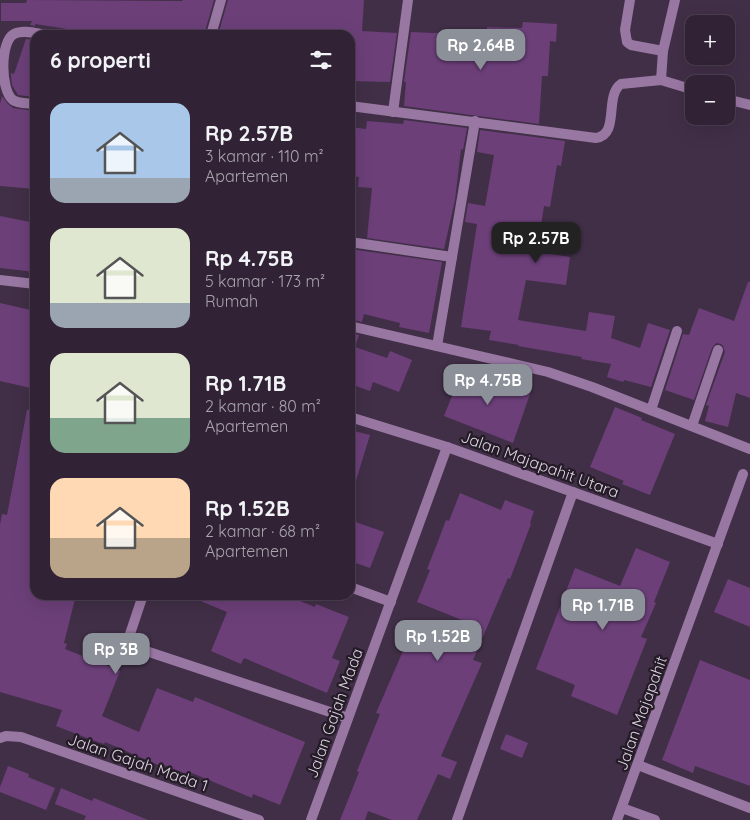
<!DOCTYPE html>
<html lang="id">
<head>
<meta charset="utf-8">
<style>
  body { margin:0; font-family:Quicksand,sans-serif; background:#3d2f41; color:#f1f3f6; height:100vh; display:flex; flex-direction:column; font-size:19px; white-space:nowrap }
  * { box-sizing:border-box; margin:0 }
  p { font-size:16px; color:#a8a4ad }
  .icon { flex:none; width:28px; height:28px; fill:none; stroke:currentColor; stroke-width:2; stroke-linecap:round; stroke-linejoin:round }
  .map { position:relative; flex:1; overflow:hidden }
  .details { position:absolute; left:30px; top:30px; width:325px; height:570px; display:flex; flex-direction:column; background:#312335; border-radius:15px; box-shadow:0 5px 20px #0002,0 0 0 1px #4c4050 }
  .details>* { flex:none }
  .buttons { position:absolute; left:685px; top:15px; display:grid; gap:10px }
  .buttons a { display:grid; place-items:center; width:50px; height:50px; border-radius:10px; background:#312335; box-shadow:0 5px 20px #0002,0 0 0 1px #4c4050; font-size:25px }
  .price { position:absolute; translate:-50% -42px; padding:0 11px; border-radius:10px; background:#8c9099; color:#fff; font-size:16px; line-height:32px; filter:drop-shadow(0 1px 2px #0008) }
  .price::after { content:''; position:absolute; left:50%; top:30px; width:15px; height:11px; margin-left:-8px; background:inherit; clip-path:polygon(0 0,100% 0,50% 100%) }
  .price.selected { background:#222; color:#fff }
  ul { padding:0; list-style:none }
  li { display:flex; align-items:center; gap:15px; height:125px; padding:0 20px }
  li span { display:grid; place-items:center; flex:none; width:140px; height:100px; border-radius:15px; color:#555 }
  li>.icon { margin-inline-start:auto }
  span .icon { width:60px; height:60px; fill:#fffc; stroke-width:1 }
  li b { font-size:21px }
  h2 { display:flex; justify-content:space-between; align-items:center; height:60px; padding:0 20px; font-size:21px }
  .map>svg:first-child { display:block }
  .building { fill:#6c3f79 }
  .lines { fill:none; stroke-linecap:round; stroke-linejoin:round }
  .minor { stroke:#9977a3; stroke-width:10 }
  .labels { text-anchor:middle; stroke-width:4.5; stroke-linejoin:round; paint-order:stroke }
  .street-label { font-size:16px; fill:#ddd1e1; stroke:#231b26 }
</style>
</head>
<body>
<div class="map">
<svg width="750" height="820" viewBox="0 0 750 820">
  <rect width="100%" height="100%" fill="#412f47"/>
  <!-- building -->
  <g class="building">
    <polygon points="27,0 182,1 183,0 214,0 204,35 80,35 80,31 35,24 35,26 30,25 32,21 1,21 1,3 26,3"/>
    <polygon points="228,0 364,0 362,31 397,33 390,82 350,81 350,35 218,35"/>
    <polygon points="523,22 557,24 556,42 550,41 548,76 542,76 539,124 404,106 406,82 404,82 411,32 433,33 465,31 465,29 487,30 487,27 522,28"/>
    <polygon points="26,39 35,40 35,97 18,95 12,85 11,76 11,73 14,74"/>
    <polygon points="2,96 8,104 13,108 35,111 35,189 0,186 0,104"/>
    <polygon points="404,120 467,128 463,150 461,149 455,200 444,249 367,238 372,188 358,187 359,177 350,176 350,127 366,129 367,121 403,124"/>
    <polygon points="480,130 565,141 561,166 557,165 550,207 544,206 537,252 570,257 566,285 526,280 518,320 586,331 589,312 615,316 611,338 640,348 648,323 670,330 651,387 624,380 623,382 607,377 611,364 581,359 582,357 518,346 519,345 489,340 491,331 461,327 477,224 465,222 468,203 485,206 494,155 477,152"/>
    <polygon points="0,216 35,223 35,272 0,268"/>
    <polygon points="350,249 442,262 429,333 399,327 400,323 364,314 362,322 350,319"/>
    <polygon points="748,282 750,282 750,398 736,393 728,427 705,421 709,406 706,405 725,352 723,346 721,344 716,343 712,348 694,400 665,390 683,334 689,335 699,308 734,321"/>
    <polygon points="0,303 35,311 35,389 0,381"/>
    <polygon points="350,333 359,335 355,347 387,358 390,351 412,360 399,392 373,382 370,391 350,384"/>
    <polygon points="462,371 503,387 505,381 531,391 513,443 444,416"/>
    <polygon points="615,407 642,418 641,420 675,434 650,495 622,484 624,481 590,467"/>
    <polygon points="27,410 35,410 35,595 76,595 64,643 67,644 65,649 120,671 102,716 139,732 157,688 193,702 195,697 305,742 280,805 253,794 252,798 192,773 191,776 164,765 163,767 105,742 104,744 79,735 56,726 62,710 0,692 0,525 2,514 7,515"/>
    <polygon points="350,430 370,435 354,487 350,487"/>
    <polygon points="460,493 501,510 505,500 534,511 530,523 531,524 510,579 508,578 473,660 482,663 441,756 457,762 450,779 438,774 417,820 392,820 368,811 365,820 340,820 359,772 357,771 380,714 376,713 410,635 450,651 462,620 417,602 430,570 427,569 437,544 446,520 449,521"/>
    <polygon points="350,520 384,532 370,568 350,561"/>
    <polygon points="636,548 670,562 654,602 656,603 641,637 647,639 617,715 571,696 575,685 536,669 575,568 620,586"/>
    <polygon points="728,579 750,588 750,627 714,612"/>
    <polygon points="186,595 285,595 315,607 316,604 349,617 332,658 340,661 327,693 244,658 241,664 211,651 227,612"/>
    <polygon points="700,660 750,680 750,786 695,766 693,773 662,760"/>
    <polygon points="506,734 528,743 522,758 500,749"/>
    <polygon points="8,766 29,774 28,777 55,788 46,810 0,792 0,787"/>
    <polygon points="61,788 92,801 94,798 148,820 84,820 86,816 55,804"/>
  </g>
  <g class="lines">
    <!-- minor -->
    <g class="minor">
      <polyline points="630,0 625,30 627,42 631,45 663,51"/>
      <polyline points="211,35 221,0"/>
      <polyline points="661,80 663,51 675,0"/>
      <polyline points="726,99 750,105"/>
      <path d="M35,104C29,103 18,104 13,100C0,90 0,41 14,34C24,29 38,34 48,35"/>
      <path d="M350,106L596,138C620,135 604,96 621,84L661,80L694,90"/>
      <polyline points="393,112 408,0"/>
      <polyline points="350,242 452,257"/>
      <polyline points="0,280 35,284"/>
      <polyline points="350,326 548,372 592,387 750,449"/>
      <polyline points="437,346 475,121"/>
      <polyline points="651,410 677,331"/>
      <polyline points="350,417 447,447 718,544"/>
      <polyline points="692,426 718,350"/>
      <polyline points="350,587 391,602"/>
      <polyline points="143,595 129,637 130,642 134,647 348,718"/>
      <polyline points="0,738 6,736 21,737 259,820"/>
      <polyline points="638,765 750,808"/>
      <polyline points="622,808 655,820"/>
      <polyline points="311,820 447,447"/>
      <polyline points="457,820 573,492"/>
      <polyline points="617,820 743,474"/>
    </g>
  </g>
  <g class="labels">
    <!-- street labels -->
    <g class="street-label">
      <text transform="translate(540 464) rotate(20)" y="6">Jalan Majapahit Utara</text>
      <text transform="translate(334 713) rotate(-70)" y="6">Jalan Gajah Mada</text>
      <text transform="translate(641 713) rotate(-70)" y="6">Jalan Majapahit</text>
      <text transform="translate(138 762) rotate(19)" y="6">Jalan Gajah Mada 1</text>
    </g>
  </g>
</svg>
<div class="buttons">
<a>+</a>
<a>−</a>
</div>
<b class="price" style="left:481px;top:71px">Rp 2.64B</b>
<b class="price selected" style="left:536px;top:264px">Rp 2.57B</b>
<b class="price" style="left:488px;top:406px">Rp 4.75B</b>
<b class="price" style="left:603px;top:631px">Rp 1.71B</b>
<b class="price" style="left:438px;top:662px">Rp 1.52B</b>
<b class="price" style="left:116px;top:675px">Rp 3B</b>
<section class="details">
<h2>6 properti<svg class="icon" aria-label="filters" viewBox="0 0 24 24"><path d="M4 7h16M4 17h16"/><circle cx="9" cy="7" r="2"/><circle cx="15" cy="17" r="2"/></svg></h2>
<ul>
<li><span style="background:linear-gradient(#a9c7e8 75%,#9aa5b1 0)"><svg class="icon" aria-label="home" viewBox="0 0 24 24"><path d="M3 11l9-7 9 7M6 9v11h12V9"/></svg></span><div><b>Rp 2.57B</b><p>3 kamar · 110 m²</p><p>Apartemen</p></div></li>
<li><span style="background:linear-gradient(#dfe7d0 75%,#9aa5b1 0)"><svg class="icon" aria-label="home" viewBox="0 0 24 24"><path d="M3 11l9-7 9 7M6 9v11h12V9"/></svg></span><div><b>Rp 4.75B</b><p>5 kamar · 173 m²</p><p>Rumah</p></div></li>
<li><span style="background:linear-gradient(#dfe7d0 65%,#7fa58c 0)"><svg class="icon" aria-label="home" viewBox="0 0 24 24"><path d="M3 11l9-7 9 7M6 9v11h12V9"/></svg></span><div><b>Rp 1.71B</b><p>2 kamar · 80 m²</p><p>Apartemen</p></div></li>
<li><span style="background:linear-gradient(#ffd9b3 60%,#b9a48a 0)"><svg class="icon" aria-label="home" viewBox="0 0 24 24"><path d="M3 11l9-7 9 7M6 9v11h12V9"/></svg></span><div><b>Rp 1.52B</b><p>2 kamar · 68 m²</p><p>Apartemen</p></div></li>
</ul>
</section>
</div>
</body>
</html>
